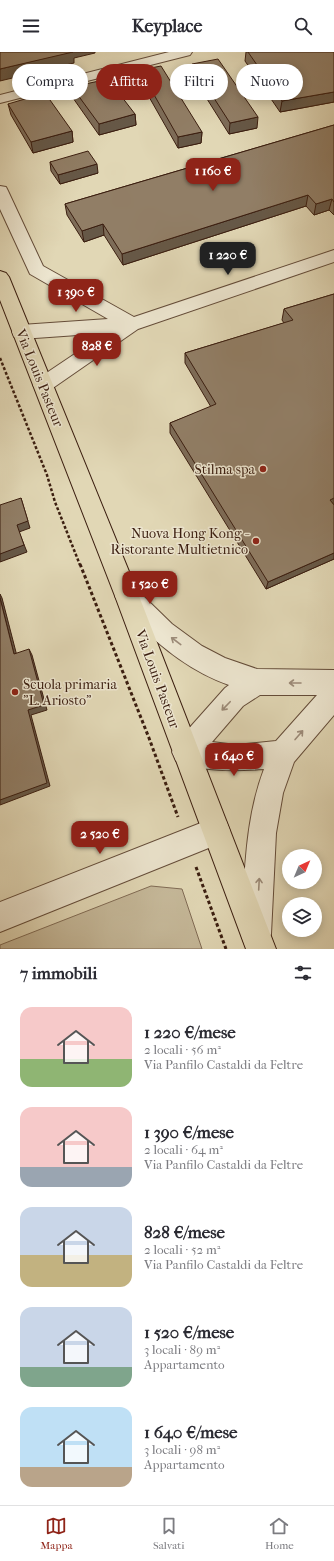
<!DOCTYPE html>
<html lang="it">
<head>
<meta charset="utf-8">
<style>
  body { margin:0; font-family:"IM FELL French Canon",serif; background:#f2f2f3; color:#2b2b33; height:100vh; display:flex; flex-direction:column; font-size:15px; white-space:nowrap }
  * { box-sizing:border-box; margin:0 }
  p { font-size:13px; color:#7c7c81 }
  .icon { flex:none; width:22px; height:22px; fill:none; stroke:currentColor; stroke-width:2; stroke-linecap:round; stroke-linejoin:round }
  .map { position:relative; height:897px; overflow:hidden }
  .drawer { display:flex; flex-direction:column; background:#fff; flex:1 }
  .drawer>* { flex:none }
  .top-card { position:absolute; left:12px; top:12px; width:310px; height:36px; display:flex; gap:8px }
  .needle { width:26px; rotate:44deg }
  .tools { position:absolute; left:282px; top:797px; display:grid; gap:8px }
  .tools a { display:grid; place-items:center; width:40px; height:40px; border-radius:50%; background:#fff; box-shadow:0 2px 10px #0003; font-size:20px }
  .price { position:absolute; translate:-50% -34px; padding:0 9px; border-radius:8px; background:#8f2418; color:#fff; font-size:13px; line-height:26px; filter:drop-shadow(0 1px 2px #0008) }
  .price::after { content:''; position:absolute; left:50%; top:24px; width:12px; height:9px; margin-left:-6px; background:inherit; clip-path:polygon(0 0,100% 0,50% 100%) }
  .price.active { background:#222; color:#fff }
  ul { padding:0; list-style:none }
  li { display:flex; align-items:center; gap:12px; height:100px; padding:0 20px }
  li span { display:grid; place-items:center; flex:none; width:112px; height:80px; border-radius:12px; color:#555 }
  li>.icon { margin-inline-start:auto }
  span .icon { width:48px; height:48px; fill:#fffc; stroke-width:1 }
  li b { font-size:17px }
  h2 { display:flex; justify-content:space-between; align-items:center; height:48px; padding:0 20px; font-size:17px }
  .pill { padding:0 14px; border-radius:18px; background:#fff; box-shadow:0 2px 10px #0003; font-size:14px; line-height:36px }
  .pill.active { background:#8f2418; color:#fff }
  header { display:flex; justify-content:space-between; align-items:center; height:52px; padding:0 20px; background:#fff; font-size:18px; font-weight:800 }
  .tabs { display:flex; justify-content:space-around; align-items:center; height:56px; border-top:1px solid #e1e1e2; background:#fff; font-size:11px; color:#7c7c81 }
  .tabs a { display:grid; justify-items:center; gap:2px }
  .tabs .active { color:#8f2418 }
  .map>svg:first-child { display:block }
  .green { fill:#c5b899; stroke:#806b54 }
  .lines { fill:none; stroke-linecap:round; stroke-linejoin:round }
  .minor-casing { stroke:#644c39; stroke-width:2 }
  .major-casing { stroke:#3b1e10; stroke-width:2 }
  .path-far1 { stroke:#3b1e10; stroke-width:2.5; stroke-dasharray:3 2; stroke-linecap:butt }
  .path { stroke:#3b1e10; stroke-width:3; stroke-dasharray:3.5 2.5; stroke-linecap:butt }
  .minor { fill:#ece5cf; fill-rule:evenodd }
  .major { fill:#e1d7b5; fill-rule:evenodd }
  .wall { fill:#7d6c58; stroke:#3b1e10 }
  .shaded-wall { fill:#665847; stroke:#3b1e10 }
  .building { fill:#917e66; stroke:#3b1e10 }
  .oneway { stroke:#9c8b79 }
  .poi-dot { fill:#8f2418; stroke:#ece5cf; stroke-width:1.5 }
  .labels { text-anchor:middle; stroke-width:3; stroke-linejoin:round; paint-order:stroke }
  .street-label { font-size:14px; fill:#3b1e10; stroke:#ece5cf }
  .poi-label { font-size:14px; fill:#3b1e10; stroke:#ece5cf; text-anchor:end }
</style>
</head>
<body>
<header><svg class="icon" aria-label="menu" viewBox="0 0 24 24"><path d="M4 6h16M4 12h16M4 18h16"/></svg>Keyplace<svg class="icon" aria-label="search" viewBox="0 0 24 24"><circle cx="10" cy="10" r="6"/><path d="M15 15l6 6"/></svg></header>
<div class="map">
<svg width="334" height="897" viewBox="0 0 334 897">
  <rect width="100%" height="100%" fill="#e1d7b5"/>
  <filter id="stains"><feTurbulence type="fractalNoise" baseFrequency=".005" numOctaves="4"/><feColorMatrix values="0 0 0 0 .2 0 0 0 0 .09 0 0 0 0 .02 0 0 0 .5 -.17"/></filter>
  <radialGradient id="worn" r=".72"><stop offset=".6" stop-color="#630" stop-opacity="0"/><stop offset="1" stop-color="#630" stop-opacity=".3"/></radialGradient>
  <!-- green -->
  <polygon class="green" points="151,834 182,837 202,897 0,897 0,893"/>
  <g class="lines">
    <defs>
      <g id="minor">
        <polygon points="169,0 192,0 190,3 0,51 0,43"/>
        <polygon points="0,134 6,135 8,139 43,214 134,265 334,198 334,210 138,277 50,338 43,341 36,338 33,333 36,328 106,281 21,287 14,285 12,280 14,275 21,273 108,267 30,222 0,157"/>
        <path d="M127,533L135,536L172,572L202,594L225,606L257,617L334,618V663L294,710L283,741L276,781L271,882L267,893L256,897L245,893L241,882C245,826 244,770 264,717C236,719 201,720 176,709L172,700L176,691L225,636L229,633C192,620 163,597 136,570C128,562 120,555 115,544L119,536ZM260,643H317L276,689L236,693L212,690L243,654Z"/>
        <polygon points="216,765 226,769 230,779 226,789 0,880 0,850"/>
      </g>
      <polygon id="major" points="0,219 6,221 9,225 139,544 276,897 246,897 115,544 0,248"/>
    </defs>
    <!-- minor casing -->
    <use href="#minor" class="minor-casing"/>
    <!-- major casing -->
    <use href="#major" class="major-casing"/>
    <!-- path-far1 -->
    <polyline class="path-far1" points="0,306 47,423 55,450 80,513"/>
    <!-- path -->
    <g class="path">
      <polyline points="80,512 149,686 178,765"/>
      <polyline points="196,815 226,897"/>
    </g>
    <!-- minor -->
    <use href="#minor" class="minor"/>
    <!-- major -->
    <use href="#major" class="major"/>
  </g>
  <!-- wall -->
  <g class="wall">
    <polygon points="246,0 334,0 334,50 280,60 245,9"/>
    <polygon points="192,12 257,76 229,82 192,23"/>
    <polygon points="140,18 202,80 201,91 178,96 140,29"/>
    <polygon points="72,35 135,62 136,73 99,83 73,46"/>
    <polygon points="8,52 72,79 73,90 33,101 11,63"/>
    <polygon points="334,73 334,163 329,158 314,163 306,154 123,213 104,183 84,190 67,163 65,152"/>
    <polygon points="50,110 98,121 60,132 51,119"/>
    <polygon points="334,242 334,507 266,537 170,381 170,371 211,355 185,311 185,301 284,271 282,268 284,257"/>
  </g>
  <!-- shaded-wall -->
  <g class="shaded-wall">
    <polygon points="70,0 95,0 95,1 74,6 74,11 0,29 0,17"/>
    <polygon points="334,40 334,50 280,60 282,49"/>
    <polygon points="135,62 136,73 99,83 99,72"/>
    <polygon points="258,65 257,76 229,82 230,71"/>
    <polygon points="72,79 73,90 33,101 31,90"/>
    <polygon points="202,80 201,91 178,96 178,85"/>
    <polygon points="97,112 98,121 60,132 58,123"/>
    <polygon points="308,143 306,154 123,213 122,202"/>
    <polygon points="332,147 329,158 314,163 316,152"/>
    <polygon points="103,172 104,183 84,190 82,179"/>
    <polygon points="21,446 30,476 19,480 27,500 0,510 0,502 17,473"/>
    <polygon points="334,446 334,453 330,448"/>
    <polygon points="334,501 334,507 266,537 268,530"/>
    <polygon points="0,542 2,546 18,608 14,602 0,546"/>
    <polygon points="29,597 32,603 47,658 31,663 50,734 0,753 0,748 28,658"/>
  </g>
  <!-- building -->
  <g class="building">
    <polygon points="0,0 73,0 0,17"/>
    <polygon points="248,0 334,0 334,40 282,49"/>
    <polygon points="218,7 258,65 230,71 192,12"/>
    <polygon points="161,14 202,80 178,85 140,18"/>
    <polygon points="108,27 135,62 99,72 72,35"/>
    <polygon points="45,41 72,79 31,90 8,52"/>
    <polygon points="334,73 334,150 332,147 316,152 308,143 122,202 103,172 82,179 65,152"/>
    <polygon points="88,99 97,112 58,123 50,110"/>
    <polygon points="334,242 334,446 330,448 334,453 334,501 268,530 170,371 216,352 185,301 293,268 284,257"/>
    <polygon points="21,446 28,469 17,473 24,493 0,502 0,453"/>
    <polygon points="0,546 14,602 29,597 44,653 28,658 47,731 0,748"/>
  </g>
  <!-- one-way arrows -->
  <defs><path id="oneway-shaft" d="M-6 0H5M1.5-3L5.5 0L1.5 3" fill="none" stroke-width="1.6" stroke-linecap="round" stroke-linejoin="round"/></defs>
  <g class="oneway">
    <use href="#oneway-shaft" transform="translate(176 589) rotate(-143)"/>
    <use href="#oneway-shaft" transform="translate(295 631) rotate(180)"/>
    <use href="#oneway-shaft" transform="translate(226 654) rotate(134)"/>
    <use href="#oneway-shaft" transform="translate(299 683) rotate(-49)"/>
    <use href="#oneway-shaft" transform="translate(259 832) rotate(-87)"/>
  </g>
  <!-- markers -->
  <g class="poi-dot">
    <circle cx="263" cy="417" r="4"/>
    <circle cx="256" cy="489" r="4"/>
    <circle cx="15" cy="640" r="4"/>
  </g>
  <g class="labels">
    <!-- street labels -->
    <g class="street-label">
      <text transform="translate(40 326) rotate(68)" y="5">Via Louis Pasteur</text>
      <text transform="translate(158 627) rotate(70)" y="5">Via Louis Pasteur</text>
    </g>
    <!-- poi labels -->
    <g class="poi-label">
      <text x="255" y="422">Stilma spa</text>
      <text x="248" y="486">Nuova Hong Kong -<tspan x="248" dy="16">Ristorante Multietnico</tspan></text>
      <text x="23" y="637" text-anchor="start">Scuola primaria<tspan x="23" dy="16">"L. Ariosto"</tspan></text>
    </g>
  </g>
  <rect width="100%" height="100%" filter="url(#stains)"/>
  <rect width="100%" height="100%" fill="url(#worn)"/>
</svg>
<div class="tools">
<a><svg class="needle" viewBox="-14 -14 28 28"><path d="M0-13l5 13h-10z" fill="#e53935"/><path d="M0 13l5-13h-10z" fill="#7c7c81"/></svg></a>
<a><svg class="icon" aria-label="layers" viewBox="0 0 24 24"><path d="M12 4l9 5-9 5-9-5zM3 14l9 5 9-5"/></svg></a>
</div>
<b class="price" style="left:213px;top:140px">1 160 €</b>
<b class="price active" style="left:228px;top:224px">1 220 €</b>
<b class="price" style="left:76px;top:261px">1 390 €</b>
<b class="price" style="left:97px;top:315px">828 €</b>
<b class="price" style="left:150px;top:553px">1 520 €</b>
<b class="price" style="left:234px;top:725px">1 640 €</b>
<b class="price" style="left:100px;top:803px">2 520 €</b>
<div class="top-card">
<a class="pill">Compra</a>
<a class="pill active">Affitta</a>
<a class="pill">Filtri</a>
<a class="pill">Nuovo</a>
</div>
</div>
<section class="drawer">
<h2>7 immobili<svg class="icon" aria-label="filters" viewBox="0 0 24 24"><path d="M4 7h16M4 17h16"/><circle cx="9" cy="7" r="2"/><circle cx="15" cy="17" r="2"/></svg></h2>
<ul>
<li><span style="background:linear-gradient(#f6c9c9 65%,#8fb573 0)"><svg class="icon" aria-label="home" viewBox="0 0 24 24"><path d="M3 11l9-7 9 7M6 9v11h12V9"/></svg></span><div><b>1 220 €/mese</b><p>2 locali · 56 m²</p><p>Via Panfilo Castaldi da Feltre</p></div></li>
<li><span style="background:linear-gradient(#f6c9c9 75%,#9aa5b1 0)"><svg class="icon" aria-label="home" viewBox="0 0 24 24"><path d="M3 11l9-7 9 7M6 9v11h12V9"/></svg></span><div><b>1 390 €/mese</b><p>2 locali · 64 m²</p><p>Via Panfilo Castaldi da Feltre</p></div></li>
<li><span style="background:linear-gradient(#c9d6e8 60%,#c2b280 0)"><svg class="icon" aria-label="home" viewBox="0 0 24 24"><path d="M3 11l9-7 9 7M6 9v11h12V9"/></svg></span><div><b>828 €/mese</b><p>2 locali · 52 m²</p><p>Via Panfilo Castaldi da Feltre</p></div></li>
<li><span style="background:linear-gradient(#c9d6e8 75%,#7fa58c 0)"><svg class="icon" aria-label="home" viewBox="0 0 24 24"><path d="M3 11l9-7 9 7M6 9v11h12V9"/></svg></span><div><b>1 520 €/mese</b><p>3 locali · 89 m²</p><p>Appartamento</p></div></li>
<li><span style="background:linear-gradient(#bfe0f5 75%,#b9a48a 0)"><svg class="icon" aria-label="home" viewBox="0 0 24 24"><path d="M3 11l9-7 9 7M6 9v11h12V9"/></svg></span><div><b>1 640 €/mese</b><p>3 locali · 98 m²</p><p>Appartamento</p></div></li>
</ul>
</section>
<nav class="tabs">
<a class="active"><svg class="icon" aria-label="map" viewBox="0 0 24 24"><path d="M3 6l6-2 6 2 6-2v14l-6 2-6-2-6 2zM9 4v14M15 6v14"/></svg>Mappa</a>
<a><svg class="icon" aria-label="saved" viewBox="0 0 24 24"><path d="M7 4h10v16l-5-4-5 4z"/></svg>Salvati</a>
<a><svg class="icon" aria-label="home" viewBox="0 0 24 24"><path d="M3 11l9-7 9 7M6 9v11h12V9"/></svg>Home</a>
</nav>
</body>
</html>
